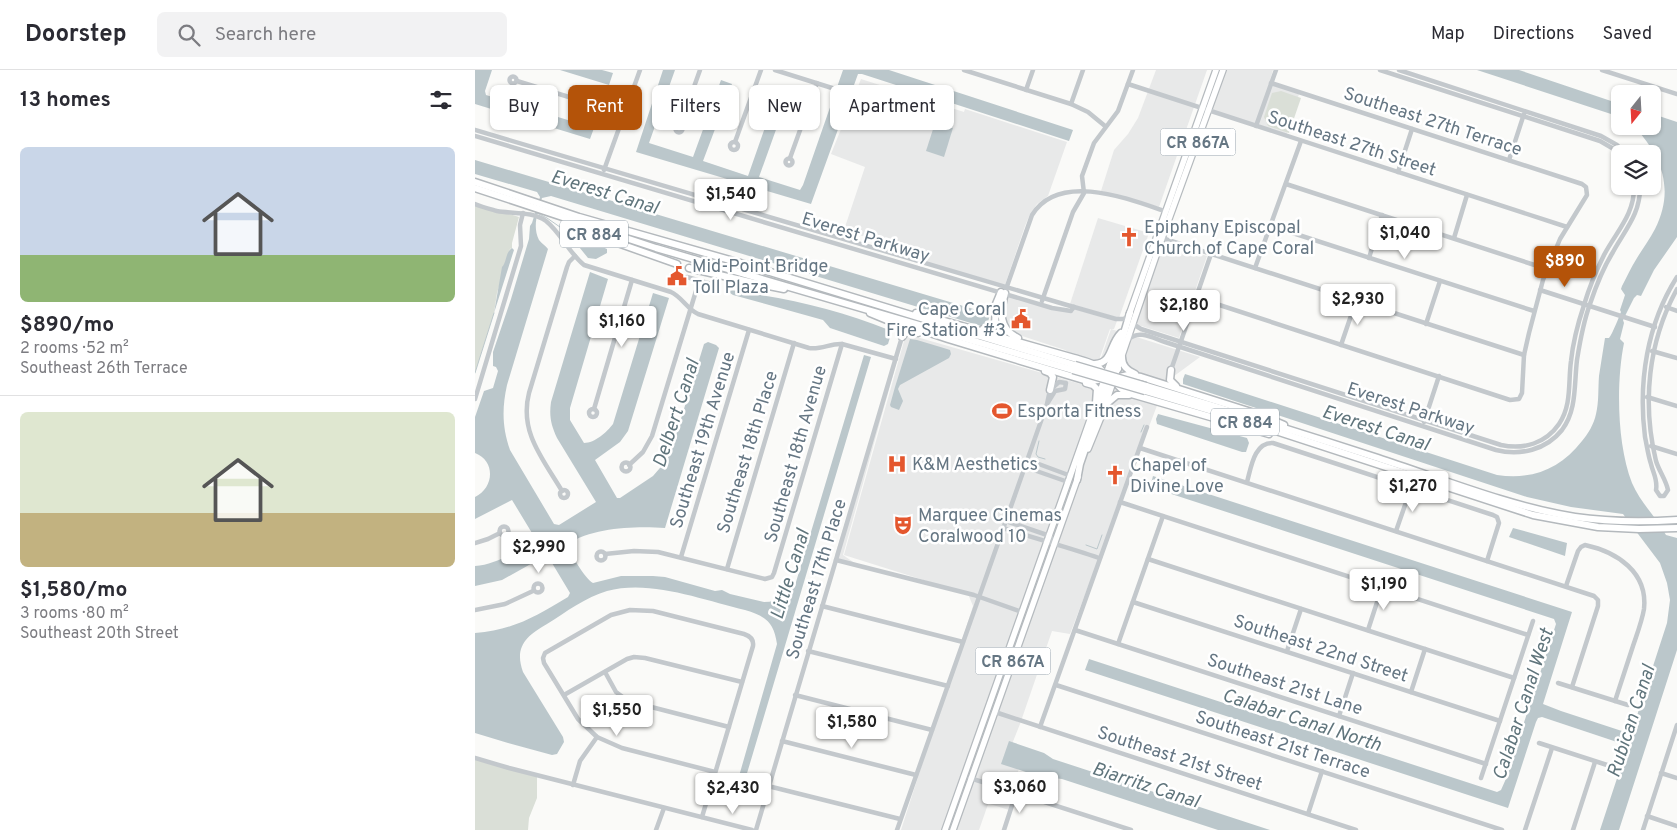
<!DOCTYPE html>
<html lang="en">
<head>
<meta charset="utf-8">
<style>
  body { margin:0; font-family:Overpass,sans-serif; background:#f2f2f3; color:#2b2b33; height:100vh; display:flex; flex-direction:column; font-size:19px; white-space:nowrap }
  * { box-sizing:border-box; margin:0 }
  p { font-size:16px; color:#7c7c81 }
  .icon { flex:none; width:28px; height:28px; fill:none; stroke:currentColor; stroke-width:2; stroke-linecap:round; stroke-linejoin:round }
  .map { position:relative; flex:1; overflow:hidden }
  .side { display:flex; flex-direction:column; background:#fff; width:475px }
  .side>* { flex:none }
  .banner { position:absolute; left:15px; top:15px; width:475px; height:45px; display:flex; gap:10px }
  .needle { width:32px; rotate:198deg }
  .controls { position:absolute; left:1136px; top:15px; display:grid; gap:10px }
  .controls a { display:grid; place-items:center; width:50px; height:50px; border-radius:8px; background:#fff; box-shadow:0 1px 4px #0004; font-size:25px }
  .price { position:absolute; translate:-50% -42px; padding:0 11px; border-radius:5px; background:#fff; color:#222; font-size:16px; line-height:32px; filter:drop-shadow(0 1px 2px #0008) }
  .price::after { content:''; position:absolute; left:50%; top:30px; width:15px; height:11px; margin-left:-8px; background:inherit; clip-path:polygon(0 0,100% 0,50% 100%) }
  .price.selected { background:#b45309; color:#fff }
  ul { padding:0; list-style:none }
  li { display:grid; align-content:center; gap:10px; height:265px; padding:0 20px }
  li+li { border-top:1px solid #e1e1e2 }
  li span { display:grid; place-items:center; height:155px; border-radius:8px; color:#555 }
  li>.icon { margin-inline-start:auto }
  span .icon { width:90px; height:90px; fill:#fffc; stroke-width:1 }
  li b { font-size:21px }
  h2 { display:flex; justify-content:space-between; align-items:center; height:60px; padding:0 20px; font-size:21px }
  .tag { padding:0 18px; border-radius:8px; background:#fff; box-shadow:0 1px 4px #0004; font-size:18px; line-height:45px }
  .tag.selected { background:#b45309; color:#fff }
  header { display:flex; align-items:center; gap:30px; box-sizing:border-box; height:70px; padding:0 25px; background:#fff; border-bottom:1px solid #e1e1e2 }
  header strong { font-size:24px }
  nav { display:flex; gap:28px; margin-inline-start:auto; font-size:18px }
  .search { width:350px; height:45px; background:#f2f2f3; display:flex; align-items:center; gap:12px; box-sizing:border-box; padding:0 18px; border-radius:8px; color:#7c7c81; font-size:19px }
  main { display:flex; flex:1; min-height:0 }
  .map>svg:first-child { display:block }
  .built { fill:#e8e9e9 }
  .green { fill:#dadfd7 }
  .water { fill:#bbc7cb }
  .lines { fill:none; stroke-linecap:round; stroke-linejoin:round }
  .stream { stroke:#bbc7cb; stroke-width:1 }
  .major-casing { stroke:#b5babe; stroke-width:8 }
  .highway-casing { stroke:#b4b9bd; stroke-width:9 }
  .minor { stroke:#c3c8cc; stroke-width:4.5 }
  .major { stroke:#fff; stroke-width:5.5 }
  .highway { stroke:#fff; stroke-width:6 }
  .highway-bridge-casing { stroke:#b4b9bd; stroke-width:9; stroke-linecap:butt }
  .highway-bridge { stroke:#fff; stroke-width:6 }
  .labels { text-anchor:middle; stroke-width:5; stroke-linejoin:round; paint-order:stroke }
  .shield { fill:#fff; stroke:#939fa8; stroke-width:1 }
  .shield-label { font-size:16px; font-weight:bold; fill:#657683 }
  .street-label { font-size:18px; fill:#657683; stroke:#fff }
  .poi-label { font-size:18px; fill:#657683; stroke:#fff; text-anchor:start }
  .water-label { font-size:19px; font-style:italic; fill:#60757c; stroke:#fff }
</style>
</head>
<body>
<header>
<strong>Doorstep</strong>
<div class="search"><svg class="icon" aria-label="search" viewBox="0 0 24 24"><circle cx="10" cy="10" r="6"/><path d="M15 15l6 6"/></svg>Search here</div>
<nav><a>Map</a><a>Directions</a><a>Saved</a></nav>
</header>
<main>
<section class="side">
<h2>13 homes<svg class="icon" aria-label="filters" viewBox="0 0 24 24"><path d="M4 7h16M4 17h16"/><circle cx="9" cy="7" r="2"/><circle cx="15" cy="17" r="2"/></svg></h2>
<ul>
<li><span style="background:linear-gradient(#c9d6e8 70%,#8fb573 0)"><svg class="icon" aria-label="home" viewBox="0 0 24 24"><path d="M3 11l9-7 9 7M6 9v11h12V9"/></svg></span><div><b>$890/mo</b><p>2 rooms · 52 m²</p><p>Southeast 26th Terrace</p></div></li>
<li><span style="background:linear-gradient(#dfe7d0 65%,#c2b280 0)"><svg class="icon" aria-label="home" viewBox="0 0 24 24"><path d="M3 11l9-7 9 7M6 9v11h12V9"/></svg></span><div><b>$1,580/mo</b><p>3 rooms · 80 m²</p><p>Southeast 20th Street</p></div></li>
</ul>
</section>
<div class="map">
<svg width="1202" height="760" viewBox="0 0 1202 760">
  <rect width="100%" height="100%" fill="#fafaf8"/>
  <!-- built -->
  <g class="built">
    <polygon points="681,0 732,0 684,137 626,121 639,80 653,64 663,48"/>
    <polygon points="751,0 798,0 794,14 824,24 811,67 736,42"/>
    <polygon points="386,9 489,42 490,39 592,72 573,126 562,134 555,144 550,156 530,215 445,190 447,182 441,180 437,182 369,160 390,97 356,84"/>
    <polygon points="623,148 674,163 644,248 595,234"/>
    <polygon points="689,173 732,186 704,268 660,254"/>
    <polygon points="531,225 598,242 600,239 642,251 639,259 635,259 624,290 618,291 599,286 590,280 538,263 528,250"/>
    <polygon points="636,259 725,287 691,312 595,564 577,561 545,654 531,689 545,696 536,721 523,717 517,723 504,760 426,760 498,536 493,524 369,485 431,264 616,317"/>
    <polygon points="428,269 368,485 381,494 361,489 360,485"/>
    <polygon points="524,719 539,724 534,740 515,734 518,724"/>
  </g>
  <!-- green -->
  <g class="green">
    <polygon points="806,21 826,28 814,63 793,56 789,47 797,23"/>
    <polygon points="0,133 44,147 37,173 37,178 35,179 22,223 19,243 0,303"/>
    <polygon points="0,689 62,706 62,728 54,748 53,760 0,760"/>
  </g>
  <!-- water -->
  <g class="water">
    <polygon points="0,0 17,0 10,21 11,25 119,58 115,69 0,34"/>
    <polygon points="85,0 127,0 138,3 134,15"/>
    <polygon points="188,0 200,0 174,73 218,87 246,10 257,14 228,91 273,106 301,26 312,29 284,107 325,120 328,115 368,0 414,0 598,60 594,71 387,4 383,4 336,134 161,82"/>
    <polygon points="1002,0 1044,0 1145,34 1145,48 1136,44"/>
    <path d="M1178,44L1202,52V167L1179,200L1166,226L1162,225L1159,228L1148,250L1149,253L1145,269L1149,273C1141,313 1142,375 1157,413C1165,432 1181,447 1191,465L1202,468V580L1144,760H1125L1152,678L1151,675L1067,647L1063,648L1061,652L1033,738L610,600L614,589L1022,722L1026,720L1030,711L1081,554L1079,549L675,417L678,406L1097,542L1068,634L1086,641L1156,664L1192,553L1195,530L1192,513L1185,493L1148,444L1096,437L1052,427L708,314V309L710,304L1022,405C1058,410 1085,399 1107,371C1113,364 1119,354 1121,344C1124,332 1123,319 1124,306C1126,293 1128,280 1130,268H1134C1137,265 1144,247 1146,242L1145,240L1150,225L1146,219L1147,216C1152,207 1156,197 1162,188C1168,178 1175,169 1180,159C1200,119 1187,87 1159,56H1178Z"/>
    <polygon points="460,53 478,58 469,87 451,81"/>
    <path d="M0,90L515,244L512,256L509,257L76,126L67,128C63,142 57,156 64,170C67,174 70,175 73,179L32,315C27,338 27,357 35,380L79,454L84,455L121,432L82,368C76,355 74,346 76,332L115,202L133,209L95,338V350L109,373C120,373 132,362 138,354L178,223L194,228L153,361L145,372L120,390L142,428H145L178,406L191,391L196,381L229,274L233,272L241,275L244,278L190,458C162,456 118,457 93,474C94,482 110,509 118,513L146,506H178L190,507L240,521L247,520L255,524L289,532C304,532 314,526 321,512L389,285L396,287L273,700L263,732L258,731V727L302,574C299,553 291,546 270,540C228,530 175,509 132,521C111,527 91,542 72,554C51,566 39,577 48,602L88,667L89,672L82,684L77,685L33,673L0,663V563C39,560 61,546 93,527L95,523L74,488L70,486L27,510L0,516V496C22,494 40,482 58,470L60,468L37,430L0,449V427C19,418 21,391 0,383V347L9,321L18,318L23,301L21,297L18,296V282L36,229L54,169L55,156L57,153L65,127L62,122L0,104Z"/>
    <polygon points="98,163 110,169 114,174 116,172 132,179 132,183 121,189 113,188 96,167 95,165"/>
    <path d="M37,178L39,180L38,183L19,243L27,197C32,192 30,183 37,178Z"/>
    <path d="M252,221C262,219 275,223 286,225C330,232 372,243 414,260L416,264L413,274L409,276L355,258L348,250L258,225Z"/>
    <polygon points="435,269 442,270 472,279 475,280 476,284 474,288 425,315 423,319 428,331 424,340 416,337 415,335 420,317"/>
    <polygon points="683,344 772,368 774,373 771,382 767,382 682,354 681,349"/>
    <polygon points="1038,458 1092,473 1090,486 1034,467"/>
    <polygon points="534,671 569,683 578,689 795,760 743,760 587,709 563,706 526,694"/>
  </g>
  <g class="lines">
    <!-- stream -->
    <g class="stream">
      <polyline points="62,143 72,148 95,164"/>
      <polyline points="0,303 19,243"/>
      <polyline points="666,362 669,355"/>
      <polyline points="564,371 561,384 563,387 570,389"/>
      <polyline points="611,475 622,479 627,465"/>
    </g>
    <defs>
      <g id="major">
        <polyline points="654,245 741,0"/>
        <polyline points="613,379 626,347 687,168 748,0"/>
        <polyline points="470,760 644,268"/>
        <polyline points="478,760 603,407"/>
      </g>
      <g id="highway">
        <polyline points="0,112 104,147 269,194 600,295"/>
        <polyline points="0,118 181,178 598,300"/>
        <polyline points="100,156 137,171 202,194"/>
        <polyline points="214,198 279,213 309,219"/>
        <path d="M530,223C525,241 523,259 543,268"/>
        <polyline points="395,243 424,255 426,258"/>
        <path d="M441,243L599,288C616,293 633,295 631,318L605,394L602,410"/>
        <path d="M655,243L638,300C638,311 643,318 653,323L794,364"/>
        <path d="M425,253L473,269L612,311C624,312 634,307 643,299"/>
        <polyline points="508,259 516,259 520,255 521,234 526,222"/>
        <path d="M427,267C431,260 435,261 443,263"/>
        <path d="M647,287C647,296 652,300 660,304"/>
        <path d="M620,294C638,293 634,275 646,263"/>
        <polyline points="696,300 695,310 701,316"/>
        <polyline points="570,301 575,303 578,307 575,320"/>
        <polyline points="640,308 653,305 666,307 786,345 809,355"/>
        <polyline points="611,313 618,315 622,319 621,333"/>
        <path d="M671,316C749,339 826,363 903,388C967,409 1033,436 1100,447C1134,452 1168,452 1202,450"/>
        <polyline points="670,321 767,350 1058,445 1123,457 1164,459 1202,458"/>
        <polyline points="630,335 642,325 654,325"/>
      </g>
    </defs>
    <!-- major casing -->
    <use href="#major" class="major-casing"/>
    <!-- highway casing -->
    <use href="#highway" class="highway-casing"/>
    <!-- minor -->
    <g class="minor">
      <polyline points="300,0 357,18"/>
      <polyline points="489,0 596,34 613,42 630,56"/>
      <polyline points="905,0 1125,71 1137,78 1145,85"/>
      <polyline points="924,0 1126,66 1142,75 1151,84"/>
      <polyline points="1127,0 1202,24"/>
      <circle cx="38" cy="10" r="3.5"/>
      <polyline points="42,11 149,44"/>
      <polyline points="653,14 1092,157"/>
      <polyline points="551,20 558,0"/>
      <polyline points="596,34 608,0"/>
      <circle cx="204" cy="59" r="3.5"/>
      <polyline points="205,56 225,0"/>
      <polyline points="781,56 801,0"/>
      <polyline points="0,60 592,235 641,249 648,249 653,247"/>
      <polyline points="0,66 577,238 596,241 599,237"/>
      <polyline points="260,72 286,0"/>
      <circle cx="259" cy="76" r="4"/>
      <polyline points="315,88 342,13"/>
      <circle cx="314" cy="92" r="3.5"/>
      <polyline points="1034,90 1049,44"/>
      <polyline points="129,100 165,0"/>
      <polyline points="923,102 937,59"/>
      <polyline points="811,114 1072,199"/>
      <path d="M0,134C7,137 15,139 22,141C38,144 57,141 71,151C86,163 94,183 109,195L196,222C207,227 212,239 223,244L334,278C346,280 356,273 367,274L421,289"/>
      <polyline points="796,156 1059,241"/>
      <polyline points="687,168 1049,285"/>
      <polyline points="979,168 992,125"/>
      <polyline points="894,188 907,145"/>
      <polyline points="780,198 826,71"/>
      <polyline points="212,207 236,214"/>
      <path d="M1202,207C1172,254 1163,312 1170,367C1172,376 1173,385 1176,394C1178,403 1183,410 1181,420L1185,426H1189L1193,420C1191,410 1184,401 1181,391C1167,333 1173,272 1202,219"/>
      <path d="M531,219L557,145C584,101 654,129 692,142"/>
      <polyline points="1065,220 1180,257"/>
      <polyline points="720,227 1035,330 1044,329 1047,323 1049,285 1054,263 1068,210 1085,169 1112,125 1111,117 1107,114 796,13"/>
      <polyline points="567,231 598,142 609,123 607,106 619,73 643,41 658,0"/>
      <polyline points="1191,237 1202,241"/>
      <path d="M658,254L666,259L1026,375C1049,380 1071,373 1084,354C1097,335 1093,312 1096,291C1098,272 1103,253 1109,235C1114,218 1121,201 1129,185C1141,162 1160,144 1159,116"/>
      <polyline points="951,254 965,211"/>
      <path d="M653,270C663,259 678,268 690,272L1021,380C1045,386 1071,380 1087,360C1102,340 1099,315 1102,290C1105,271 1108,253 1115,234C1121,216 1128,198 1138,182C1150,160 1166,143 1165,116"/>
      <polyline points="866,275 881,231"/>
      <polyline points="1177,281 1202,288"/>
      <polyline points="696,300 736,184"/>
      <polyline points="1172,327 1202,336"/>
      <polyline points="0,329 46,176 45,155 48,143"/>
      <circle cx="118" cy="343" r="4"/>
      <polyline points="119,339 157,210"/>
      <polyline points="949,352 964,306"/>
      <polyline points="1176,376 1202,384"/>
      <polyline points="665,378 1119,526 1123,530 1123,536 1097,617"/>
      <polyline points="553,390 596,406"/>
      <circle cx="151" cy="397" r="4.5"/>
      <polyline points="154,395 168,382 177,366 224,211"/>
      <polyline points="550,397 593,412"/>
      <path d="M772,412C776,398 779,372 798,373L1018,445L1022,447L1024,453L1012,491"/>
      <circle cx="89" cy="424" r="4"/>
      <path d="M87,421C68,389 44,362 54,323L92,197L94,192L100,186"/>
      <polyline points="645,432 1053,565"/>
      <polyline points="531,451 575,466 580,473"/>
      <circle cx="29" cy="461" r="4.5"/>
      <path d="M528,458C561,469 593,477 624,488"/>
      <polyline points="921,461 936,418"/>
      <polyline points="0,473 13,469 25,463"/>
      <circle cx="126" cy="486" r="4.5"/>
      <polyline points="130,484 159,481 183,482 290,509 297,507 299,503 367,274"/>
      <polyline points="206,487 274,260"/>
      <polyline points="673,489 1039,608"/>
      <polyline points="361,490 499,525 547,542"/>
      <polyline points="252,499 319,273"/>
      <circle cx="63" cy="518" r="4.5"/>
      <path d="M1091,516L1103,481L1106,477L1110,475C1142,482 1173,502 1169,539C1167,551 1162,564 1158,576C1152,594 1146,613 1140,631"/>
      <polyline points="658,532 1025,651"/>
      <polyline points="347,536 488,572"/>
      <polyline points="0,540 30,534 58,521"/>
      <polyline points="600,560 1011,694"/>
      <polyline points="893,560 907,517"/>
      <polyline points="643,574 688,446"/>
      <polyline points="333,581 473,616"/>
      <polyline points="812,581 826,539"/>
      <polyline points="130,602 141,622 153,631 254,657"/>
      <polyline points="1083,613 1153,635"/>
      <polyline points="581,615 1027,760"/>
      <polyline points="936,622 950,579"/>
      <polyline points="89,625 152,589 159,587 170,588 267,612"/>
      <polyline points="320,625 457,660"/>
      <polyline points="520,642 881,760"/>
      <polyline points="864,646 878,603"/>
      <polyline points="565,657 672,357"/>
      <polyline points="307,671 441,705"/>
      <polyline points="1064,673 1132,695"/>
      <polyline points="0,688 34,698 277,760"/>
      <polyline points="1186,703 1202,708"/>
      <polyline points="495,708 656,760"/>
      <polyline points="1006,708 1058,551"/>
      <polyline points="98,715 105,691 122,667"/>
      <polyline points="293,716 425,749"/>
      <polyline points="833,744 847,701"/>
      <polyline points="1172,746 1202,756"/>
      <path d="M227,747L278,576C279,569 275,566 269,564L178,541L155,540L136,545L70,583L68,588L69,593L103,649L122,667L147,678L240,702"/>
      <polyline points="181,760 189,738"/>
      <polyline points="281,760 427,267"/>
      <polyline points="422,760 572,334 580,321 590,319 591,313 584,312 575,320 572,334"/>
      <polyline points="529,760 541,723"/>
      <polyline points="1050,760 1077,678"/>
      <polyline points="1098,760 1120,692"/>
      <polyline points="1168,760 1202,655"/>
    </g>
    <!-- major -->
    <use href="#major" class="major"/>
    <!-- highway -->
    <use href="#highway" class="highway"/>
    <defs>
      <g id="highway-bridge">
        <polyline points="600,295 671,316"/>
        <polyline points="598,300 670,321"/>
      </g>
    </defs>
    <!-- highway-bridge casing -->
    <use href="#highway-bridge" class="highway-bridge-casing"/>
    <!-- highway-bridge -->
    <use href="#highway-bridge" class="highway-bridge"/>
  </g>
  <!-- icons -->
  <defs>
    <symbol id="church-bare" viewBox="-9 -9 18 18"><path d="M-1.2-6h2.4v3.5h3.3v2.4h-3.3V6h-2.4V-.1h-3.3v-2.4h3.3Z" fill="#e4572e" stroke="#fff" stroke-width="2.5" paint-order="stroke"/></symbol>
    <symbol id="civic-bare" viewBox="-9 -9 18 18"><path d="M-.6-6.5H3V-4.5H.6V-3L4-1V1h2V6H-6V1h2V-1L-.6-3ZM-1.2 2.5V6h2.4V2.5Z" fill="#e4572e" stroke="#fff" stroke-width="2.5" paint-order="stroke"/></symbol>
    <symbol id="stadium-bare" viewBox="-9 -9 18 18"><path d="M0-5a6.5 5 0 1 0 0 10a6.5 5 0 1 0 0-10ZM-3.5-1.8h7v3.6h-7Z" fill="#e4572e" stroke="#fff" stroke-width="2.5" paint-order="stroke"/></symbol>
    <symbol id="hospital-bare" viewBox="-9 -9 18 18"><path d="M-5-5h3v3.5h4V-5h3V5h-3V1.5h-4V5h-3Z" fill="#e4572e" stroke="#fff" stroke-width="2.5" paint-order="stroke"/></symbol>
    <symbol id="theatre-bare" viewBox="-9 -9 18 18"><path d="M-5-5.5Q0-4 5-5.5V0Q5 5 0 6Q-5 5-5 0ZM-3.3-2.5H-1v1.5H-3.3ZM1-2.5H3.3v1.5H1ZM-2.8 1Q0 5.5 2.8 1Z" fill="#e4572e" stroke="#fff" stroke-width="2.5" paint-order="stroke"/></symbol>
  </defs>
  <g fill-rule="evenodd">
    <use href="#church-bare" x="640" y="153" width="28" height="28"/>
    <use href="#civic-bare" x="188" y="192" width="28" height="28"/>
    <use href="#civic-bare" x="532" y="235" width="28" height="28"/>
    <use href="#stadium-bare" x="513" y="327" width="28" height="28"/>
    <use href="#hospital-bare" x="408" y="380" width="28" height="28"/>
    <use href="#church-bare" x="626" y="391" width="28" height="28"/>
    <use href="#theatre-bare" x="414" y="441" width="28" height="28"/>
  </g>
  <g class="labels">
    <!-- shield labels -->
    <g class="shield">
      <rect x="685.5" y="58.5" width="75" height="27" rx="4"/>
      <rect x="85" y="150.5" width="68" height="27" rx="4"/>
      <rect x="736" y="338.5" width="68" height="27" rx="4"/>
      <rect x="500.5" y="577.5" width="75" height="27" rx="4"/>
    </g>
    <g class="shield-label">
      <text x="723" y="78">CR 867A</text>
      <text x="119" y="170">CR 884</text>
      <text x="770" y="358">CR 884</text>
      <text x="538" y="597">CR 867A</text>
    </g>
    <!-- street labels -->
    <g class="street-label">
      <text transform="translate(958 51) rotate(18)" y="6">Southeast 27th Terrace</text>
      <text transform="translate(877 73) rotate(18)" y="6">Southeast 27th Street</text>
      <text transform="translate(391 167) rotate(17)" y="6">Everest Parkway</text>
      <text transform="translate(936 338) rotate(18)" y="6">Everest Parkway</text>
      <text transform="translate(227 370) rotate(-73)" y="6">Southeast 19th Avenue</text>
      <text transform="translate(272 382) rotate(-73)" y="6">Southeast 18th Place</text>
      <text transform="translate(320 384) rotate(-74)" y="6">Southeast 18th Avenue</text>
      <text transform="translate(341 509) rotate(-73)" y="6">Southeast 17th Place</text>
      <text transform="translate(846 578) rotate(18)" y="6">Southeast 22nd Street</text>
      <text transform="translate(810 614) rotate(18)" y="6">Southeast 21st Lane</text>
      <text transform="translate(808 674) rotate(18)" y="6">Southeast 21st Terrace</text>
      <text transform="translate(705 688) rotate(18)" y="6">Southeast 21st Street</text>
    </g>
    <!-- poi labels -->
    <g class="poi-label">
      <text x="669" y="163">Epiphany Episcopal<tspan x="669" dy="21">Church of Cape Coral</tspan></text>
      <text x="217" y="202">Mid-Point Bridge<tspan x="217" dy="21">Toll Plaza</tspan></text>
      <text x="531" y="245" text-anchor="end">Cape Coral<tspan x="531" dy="21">Fire Station #3</tspan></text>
      <text x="542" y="347">Esporta Fitness</text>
      <text x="437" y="400">K&amp;M Aesthetics</text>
      <text x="655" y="401">Chapel of<tspan x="655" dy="21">Divine Love</tspan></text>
      <text x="443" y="451">Marquee Cinemas<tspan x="443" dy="21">Coralwood 10</tspan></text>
    </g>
    <!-- water labels -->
    <g class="water-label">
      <text transform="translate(130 121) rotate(17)" y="7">Everest Canal</text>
      <text transform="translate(200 343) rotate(-72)" y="7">Delbert Canal</text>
      <text transform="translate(901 357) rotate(18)" y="7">Everest Canal</text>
      <text transform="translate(314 504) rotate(-73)" y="7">Little Canal</text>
      <text transform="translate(1047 634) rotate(-72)" y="7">Calabar Canal West</text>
      <text transform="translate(827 649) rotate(18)" y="7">Calabar Canal North</text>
      <text transform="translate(1155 651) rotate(-72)" y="7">Rubican Canal</text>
      <text transform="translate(671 714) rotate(18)" y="7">Biarritz Canal</text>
    </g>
  </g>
</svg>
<div class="controls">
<a><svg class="needle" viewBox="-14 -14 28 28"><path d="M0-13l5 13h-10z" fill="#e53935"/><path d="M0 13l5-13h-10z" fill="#7c7c81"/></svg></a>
<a><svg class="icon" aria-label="layers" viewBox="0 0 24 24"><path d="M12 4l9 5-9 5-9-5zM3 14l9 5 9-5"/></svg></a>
</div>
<b class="price" style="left:256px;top:151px">$1,540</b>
<b class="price" style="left:930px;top:190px">$1,040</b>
<b class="price selected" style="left:1090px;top:218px">$890</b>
<b class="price" style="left:883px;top:256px">$2,930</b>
<b class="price" style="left:709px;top:262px">$2,180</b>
<b class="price" style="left:147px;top:278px">$1,160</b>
<b class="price" style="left:938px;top:443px">$1,270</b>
<b class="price" style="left:64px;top:504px">$2,990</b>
<b class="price" style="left:909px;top:541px">$1,190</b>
<b class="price" style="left:142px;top:667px">$1,550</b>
<b class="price" style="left:377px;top:679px">$1,580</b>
<b class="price" style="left:545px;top:744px">$3,060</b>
<b class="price" style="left:258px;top:745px">$2,430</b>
<div class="banner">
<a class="tag">Buy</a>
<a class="tag selected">Rent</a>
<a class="tag">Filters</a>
<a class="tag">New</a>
<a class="tag">Apartment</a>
</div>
</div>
</main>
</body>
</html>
